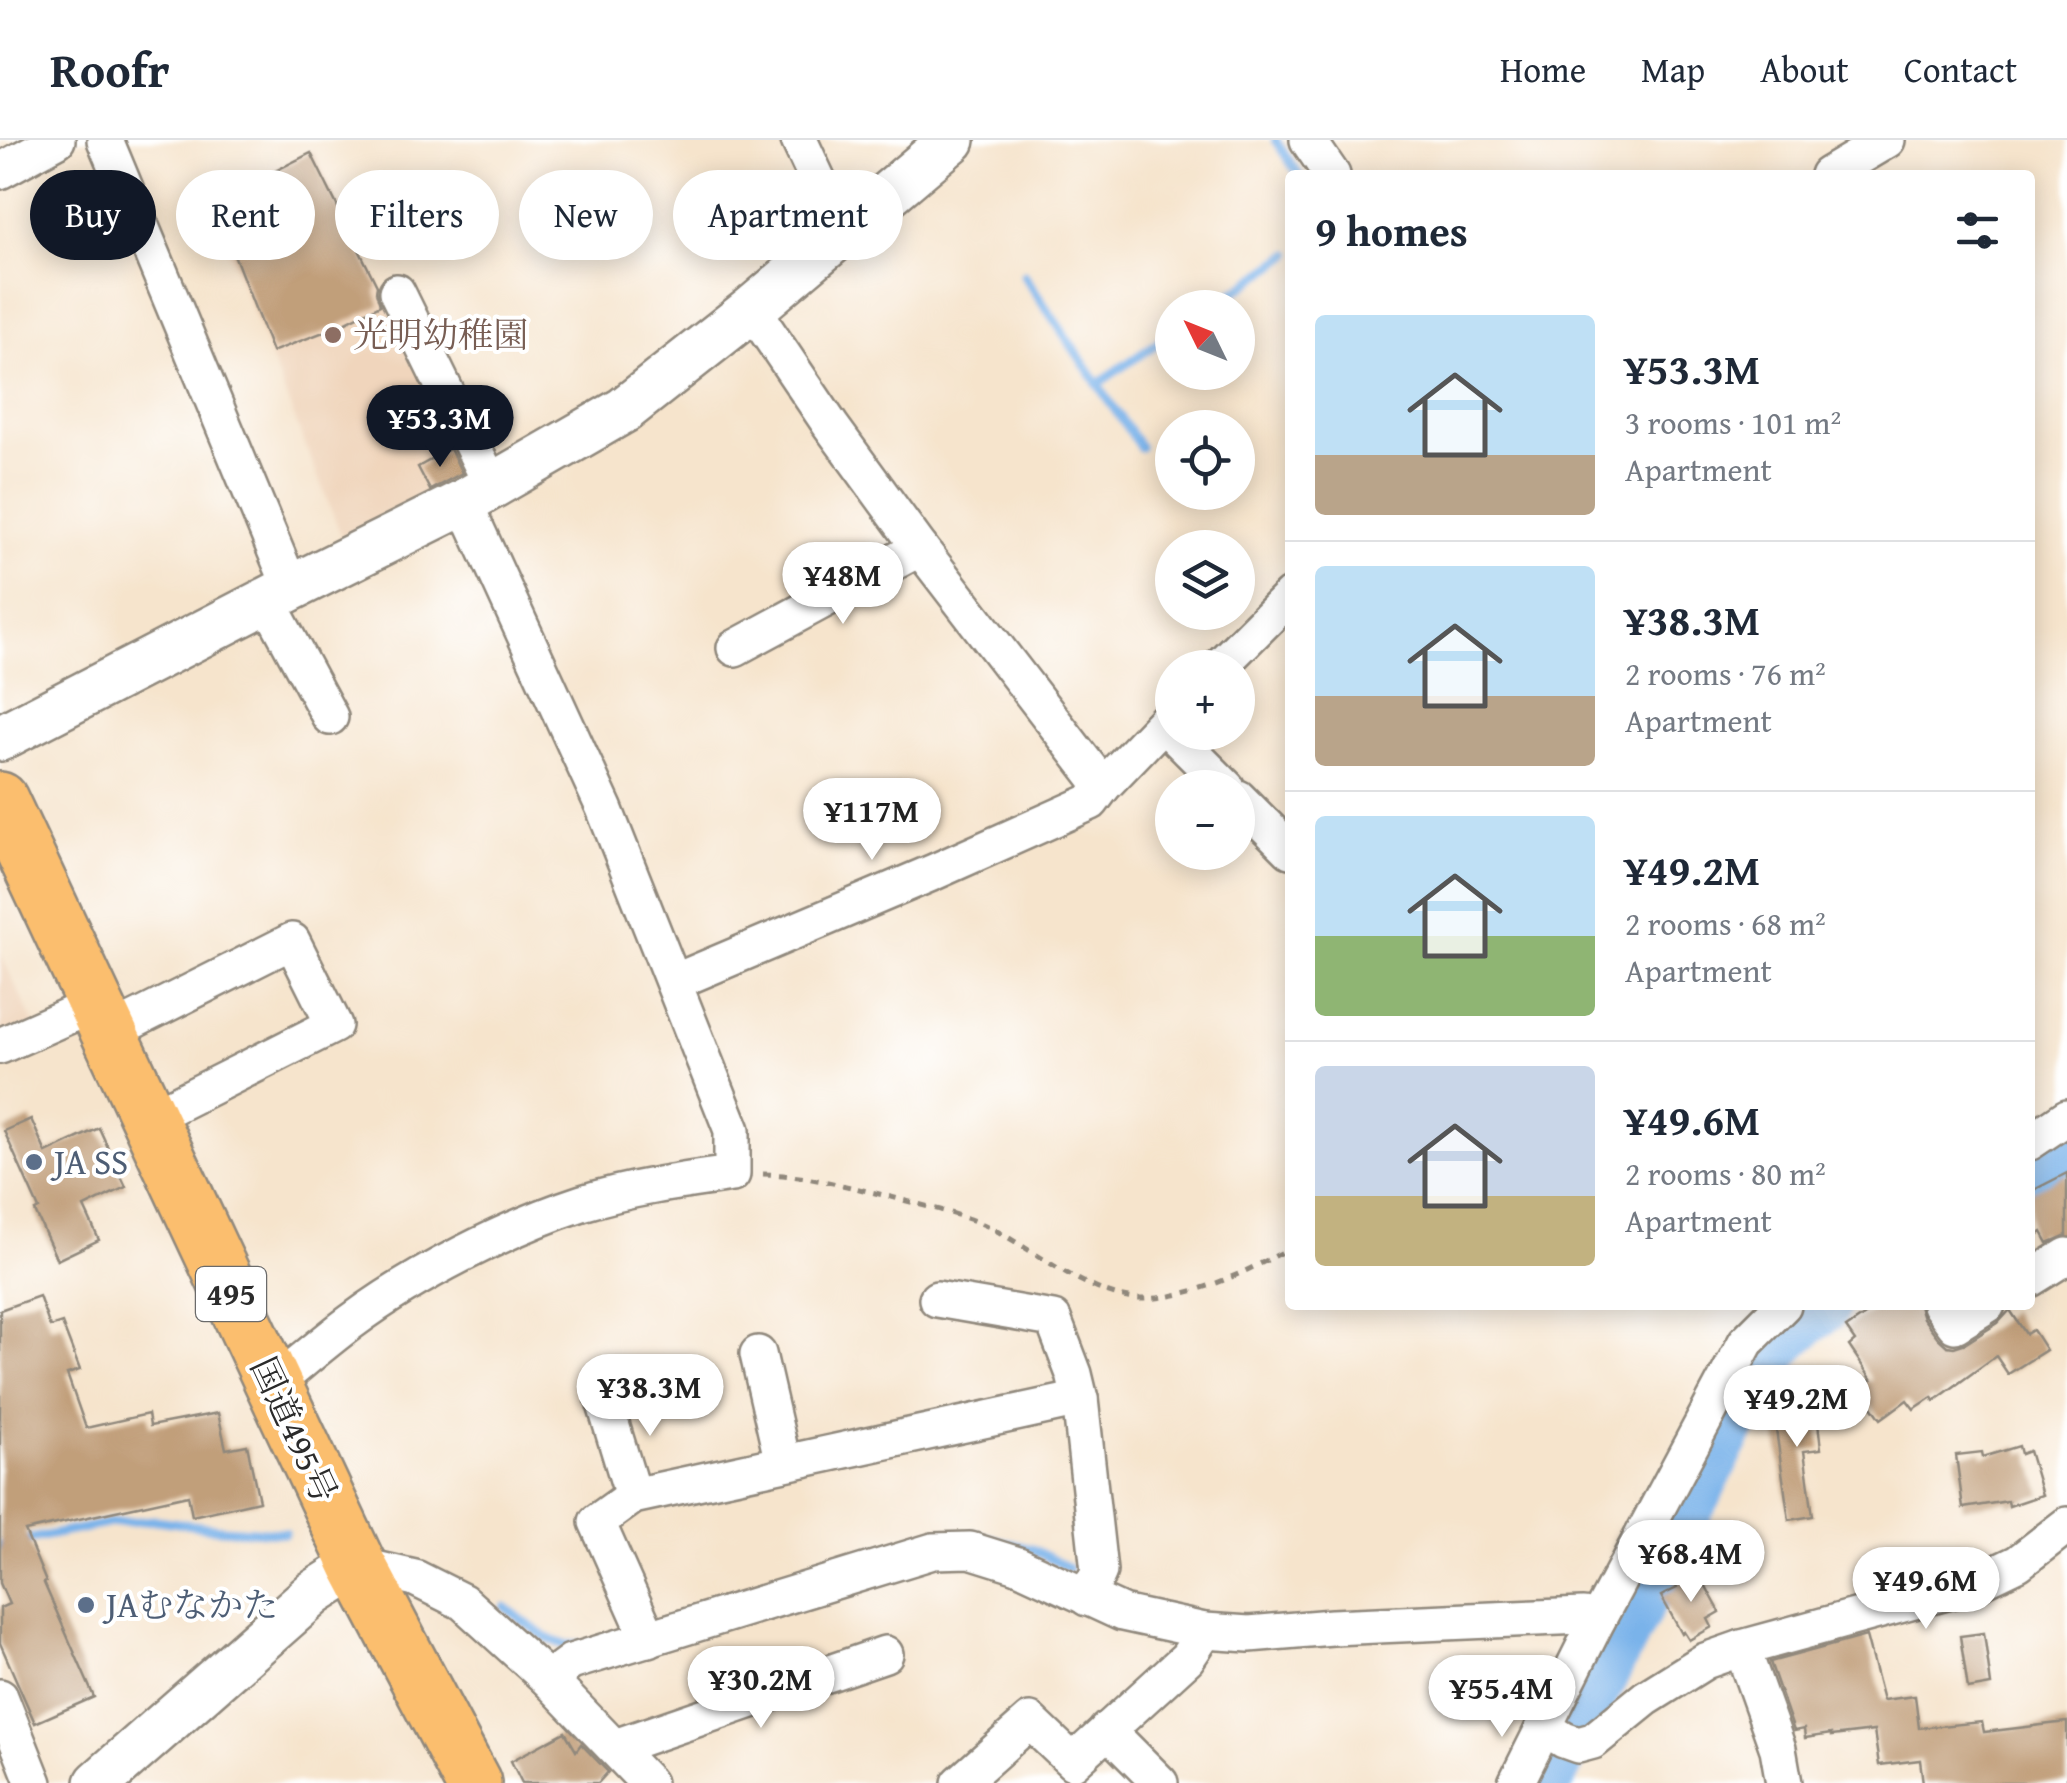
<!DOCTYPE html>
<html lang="en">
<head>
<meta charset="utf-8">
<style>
  body { margin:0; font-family:"Gentium Book Plus","Noto Serif JP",serif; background:#f6f6f7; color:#1f2937; height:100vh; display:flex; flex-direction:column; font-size:38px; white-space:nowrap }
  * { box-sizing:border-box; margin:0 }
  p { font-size:32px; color:#747a83 }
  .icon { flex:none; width:55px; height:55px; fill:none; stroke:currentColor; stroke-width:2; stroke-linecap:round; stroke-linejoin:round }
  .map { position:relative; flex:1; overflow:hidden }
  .details { position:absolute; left:1285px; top:30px; width:750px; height:1140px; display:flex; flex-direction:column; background:#fff; border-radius:10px; box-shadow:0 5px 25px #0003 }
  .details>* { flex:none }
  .banner { position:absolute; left:30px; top:30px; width:950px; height:90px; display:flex; gap:20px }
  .needle { width:65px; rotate:313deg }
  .tools { position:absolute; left:1155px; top:150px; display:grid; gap:20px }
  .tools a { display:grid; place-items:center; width:100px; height:100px; border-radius:50%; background:#fff; box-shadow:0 5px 25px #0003; font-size:50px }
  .price { position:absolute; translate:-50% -85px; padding:0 22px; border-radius:35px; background:#fff; color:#222; font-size:32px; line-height:65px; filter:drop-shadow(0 2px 5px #0008) }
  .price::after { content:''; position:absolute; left:50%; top:60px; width:30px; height:22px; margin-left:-15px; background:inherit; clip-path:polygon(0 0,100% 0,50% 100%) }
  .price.active { background:#111827; color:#fff }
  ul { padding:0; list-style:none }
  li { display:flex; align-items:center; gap:30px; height:250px; padding:0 30px }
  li+li { border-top:2px solid #e0e1e3 }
  li span { display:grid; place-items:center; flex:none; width:280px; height:200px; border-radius:10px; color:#555 }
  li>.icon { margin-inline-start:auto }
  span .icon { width:120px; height:120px; fill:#fffc; stroke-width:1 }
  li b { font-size:42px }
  h2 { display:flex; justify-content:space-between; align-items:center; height:120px; padding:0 30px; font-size:42px }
  .pill { padding:0 35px; border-radius:45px; background:#fff; box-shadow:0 5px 25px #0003; font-size:35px; line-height:90px }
  .pill.active { background:#111827; color:#fff }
  header { display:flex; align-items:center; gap:60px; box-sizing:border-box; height:140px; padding:0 50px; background:#fff; border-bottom:2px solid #e0e1e3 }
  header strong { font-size:48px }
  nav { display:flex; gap:55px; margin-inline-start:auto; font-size:35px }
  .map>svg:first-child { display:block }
  .built { fill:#f0d5bc }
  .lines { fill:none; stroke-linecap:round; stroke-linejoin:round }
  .stream { stroke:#7ab3ea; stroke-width:9 }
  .river { stroke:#7ab3ea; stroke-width:55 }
  .building { fill:#c19f7a }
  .minor-casing { stroke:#90887c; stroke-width:40 }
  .tertiary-casing { stroke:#90887c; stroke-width:50 }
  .trunk-casing { stroke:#90887c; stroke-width:60 }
  .path { stroke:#90887c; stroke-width:5; stroke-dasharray:8 8; stroke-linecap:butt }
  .minor { stroke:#fff; stroke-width:35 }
  .tertiary { stroke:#fff; stroke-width:45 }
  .trunk { stroke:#fbbe6e; stroke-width:55 }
  .education-dot { fill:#8d6e63; stroke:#fff; stroke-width:4 }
  .service-dot { fill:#5c6f8a; stroke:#fff; stroke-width:4 }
  .labels { text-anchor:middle; stroke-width:8; stroke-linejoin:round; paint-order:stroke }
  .shield { fill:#fff; stroke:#6b6b6b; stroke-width:2.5 }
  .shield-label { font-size:32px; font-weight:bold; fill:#2b2b2b }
  .education-label { font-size:35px; fill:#785e54; stroke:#fff; text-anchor:start }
  .service-label { font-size:35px; fill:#4e5e75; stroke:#fff; text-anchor:start }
  .street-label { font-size:35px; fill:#2b2b2b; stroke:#fff }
</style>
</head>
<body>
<header>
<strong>Roofr</strong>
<nav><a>Home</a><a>Map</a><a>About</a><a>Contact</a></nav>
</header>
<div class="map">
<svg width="2067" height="1643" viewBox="0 0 2067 1643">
  <rect width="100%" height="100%" fill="#fff"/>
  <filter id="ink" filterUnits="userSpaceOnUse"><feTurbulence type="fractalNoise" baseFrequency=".01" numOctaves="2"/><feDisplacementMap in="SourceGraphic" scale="20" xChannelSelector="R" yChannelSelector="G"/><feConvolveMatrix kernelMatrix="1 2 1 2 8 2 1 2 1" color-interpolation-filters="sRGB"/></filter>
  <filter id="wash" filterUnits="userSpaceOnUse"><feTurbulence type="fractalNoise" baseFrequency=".0048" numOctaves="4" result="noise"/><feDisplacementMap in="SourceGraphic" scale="40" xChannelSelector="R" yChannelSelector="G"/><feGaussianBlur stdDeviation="2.25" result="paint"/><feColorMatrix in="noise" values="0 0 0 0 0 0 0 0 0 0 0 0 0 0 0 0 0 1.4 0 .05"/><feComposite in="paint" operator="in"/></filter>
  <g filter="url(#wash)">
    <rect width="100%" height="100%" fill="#f6e4cc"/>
    <!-- built -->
    <g class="built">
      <polygon points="313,10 473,330 342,397 207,59 255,39"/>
      <polygon points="0,813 34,884 0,898"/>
    </g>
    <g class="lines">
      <!-- stream -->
      <g class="stream">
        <polyline points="1275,0 1299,35"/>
        <polyline points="1024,135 1140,307"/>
        <polyline points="1211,168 1290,114"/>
        <polyline points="1097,244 1172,193"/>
        <polyline points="973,1394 1032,1409 1068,1428"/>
        <polyline points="0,1405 111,1383 156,1380 221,1389 285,1393"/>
        <polyline points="789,1437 879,1410"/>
        <path d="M505,1467C524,1480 554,1511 578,1504"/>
      </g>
      <!-- river -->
      <g class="river">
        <polyline points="2030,1028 2067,1003"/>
        <polyline points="1545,1643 1756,1233 1787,1194 1823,1165"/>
      </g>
    </g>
    <g id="blocks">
      <!-- building -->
      <g class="building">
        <polygon points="311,13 377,146 376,152 380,165 334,188 272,212 212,58 257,40"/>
        <polygon points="450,309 462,333 430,350 418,327"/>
        <polygon points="31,979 46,1013 99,988 126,1047 84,1067 99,1100 57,1120 35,1071 39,1069 4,991"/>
        <polygon points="2067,1033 2067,1095 2048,1103 2042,1092 2030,1100 2030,1052"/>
        <polygon points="39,1156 50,1187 62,1183 80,1230 67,1234 86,1288 148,1274 150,1286 218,1273 226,1309 247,1305 259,1361 192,1376 188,1355 25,1391 46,1442 44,1443 94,1557 35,1583 0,1503 0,1468 9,1464 0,1443 0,1170"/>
        <polygon points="1880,1165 1919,1165 1923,1178 1938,1198 1947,1206 1954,1207 1966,1203 1998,1183 2010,1170 2026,1194 2033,1190 2046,1210 2008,1234 1996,1216 1934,1261 1932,1257 1914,1269 1907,1260 1881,1279 1856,1243 1872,1240 1849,1206 1855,1201 1846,1188"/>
        <polygon points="1815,1256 1821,1309 1804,1311 1813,1376 1789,1380 1772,1262"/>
        <polygon points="2019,1306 2021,1314 2029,1311 2042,1355 2009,1366 2008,1361 1963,1368 1956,1315 1982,1312 1983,1317"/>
        <polygon points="1697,1430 1720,1472 1708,1479 1712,1487 1689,1500 1684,1492 1682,1494 1661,1456 1677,1448 1675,1443"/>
        <polygon points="1984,1493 1991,1545 1968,1549 1960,1496"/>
        <polygon points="1866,1496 1883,1560 1915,1556 1919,1588 1982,1582 1984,1592 2067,1582 2067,1643 1923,1643 1920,1620 1879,1625 1874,1591 1831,1596 1831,1594 1805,1598 1804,1589 1794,1591 1770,1522"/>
        <polygon points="565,1592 576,1611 581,1604 608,1632 598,1643 522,1643 511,1621"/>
      </g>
    </g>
  </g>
  <g filter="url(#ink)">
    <use href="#blocks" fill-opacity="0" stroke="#90887c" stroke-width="2.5"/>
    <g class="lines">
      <defs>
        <g id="minor">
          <polyline points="105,0 291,448"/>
          <polyline points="799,0 842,92"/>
          <polyline points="1308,0 1332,35"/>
          <polyline points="0,31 57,0"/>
          <polyline points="1828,35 1887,0"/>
          <polyline points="397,152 492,346"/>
          <polyline points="752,169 831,286 920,408 1103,646"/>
          <polyline points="267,460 330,577"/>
          <polyline points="735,508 920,408"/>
          <polyline points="1218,528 1290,456"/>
          <polyline points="1163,584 1227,648"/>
          <polyline points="1238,658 1290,710"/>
          <polyline points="674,842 934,732 1091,662 1103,646 1172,574"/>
          <polyline points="109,893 292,801 334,885 149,978"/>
          <polyline points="0,906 95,864"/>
          <polyline points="2030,1002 2067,977"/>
          <polyline points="2030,1139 2067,1116"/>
          <polyline points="937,1159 1053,1179 1074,1234 1080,1259 1099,1431 1087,1458"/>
          <polyline points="1940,1165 1955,1185 1987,1165"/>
          <polyline points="758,1214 783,1323"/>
          <path d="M273,1245C299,1224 324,1202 351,1182C414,1135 506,1088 582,1063C630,1048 682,1041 732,1034V990L604,668L464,362"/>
          <polyline points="604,1261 633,1356"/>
          <polyline points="358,1425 415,1438 463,1462 548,1539 648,1643"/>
          <polyline points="649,1499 597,1382 633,1356 1080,1259"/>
          <polyline points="1742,1508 1778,1609 1784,1643"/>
          <polyline points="548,1539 571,1522 933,1411 970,1410 1018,1425 1122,1473 1205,1491 1249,1494 1332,1487 1583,1476 1598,1479"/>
          <polyline points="0,1557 34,1643"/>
          <polyline points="1545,1588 1564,1600 1578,1605 1593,1601 1646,1558 1705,1521 1742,1508 1972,1445 2018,1423 2067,1385"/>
          <polyline points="1107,1590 1160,1643"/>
          <polyline points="615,1607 885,1514"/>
          <polyline points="960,1643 1030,1581 1073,1622 1187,1518 1205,1491"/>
          <polyline points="1516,1643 1598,1479 1746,1202 1783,1165"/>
        </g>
        <g id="tertiary">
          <polyline points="0,598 291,448 464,362 624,270 752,169 952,0"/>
          <polyline points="98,1643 314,1453 358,1425"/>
        </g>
        <polyline id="trunk" points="0,660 358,1425 473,1643"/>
      </defs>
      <!-- minor casing -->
      <use href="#minor" class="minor-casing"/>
      <!-- tertiary casing -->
      <use href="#tertiary" class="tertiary-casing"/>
      <!-- trunk casing -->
      <use href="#trunk" class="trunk-casing"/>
      <!-- path -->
      <path class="path" d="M763,1034C808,1035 855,1048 899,1059C928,1067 960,1074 987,1086C1033,1108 1095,1162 1146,1159C1197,1156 1246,1132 1290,1108"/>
      <!-- minor -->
      <use href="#minor" class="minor"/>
      <!-- tertiary -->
      <use href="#tertiary" class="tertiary"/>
      <!-- trunk -->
      <use href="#trunk" class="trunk"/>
    </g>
  </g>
  <!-- markers -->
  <circle class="education-dot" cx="333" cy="195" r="10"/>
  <g class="service-dot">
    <circle cx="34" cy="1022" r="10"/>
    <circle cx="86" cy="1465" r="10"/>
  </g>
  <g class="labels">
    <!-- shield labels -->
    <rect class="shield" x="196" y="1127" width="70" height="54" rx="8"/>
    <g class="shield-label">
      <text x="231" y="1165">495</text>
    </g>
    <!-- education labels -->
    <g class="education-label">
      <text x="353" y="207">光明幼稚園</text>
    </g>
    <!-- service labels -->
    <g class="service-label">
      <text x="54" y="1034">JA SS</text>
      <text x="106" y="1477">JAむなかた</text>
    </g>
    <!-- street labels -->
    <g class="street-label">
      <text transform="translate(294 1290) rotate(65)" y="12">国道495号</text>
    </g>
  </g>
</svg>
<div class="tools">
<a><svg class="needle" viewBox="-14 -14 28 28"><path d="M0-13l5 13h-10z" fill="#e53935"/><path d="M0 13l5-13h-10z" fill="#747a83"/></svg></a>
<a><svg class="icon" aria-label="locate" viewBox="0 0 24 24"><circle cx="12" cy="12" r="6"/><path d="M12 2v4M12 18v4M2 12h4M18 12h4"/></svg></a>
<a><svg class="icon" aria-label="layers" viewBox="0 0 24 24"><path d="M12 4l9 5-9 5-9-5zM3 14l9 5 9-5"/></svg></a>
<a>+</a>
<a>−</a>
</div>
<b class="price active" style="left:440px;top:330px">¥53.3M</b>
<b class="price" style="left:843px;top:487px">¥48M</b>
<b class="price" style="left:872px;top:723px">¥117M</b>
<b class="price" style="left:650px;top:1299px">¥38.3M</b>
<b class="price" style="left:1797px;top:1310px">¥49.2M</b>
<b class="price" style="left:1691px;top:1465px">¥68.4M</b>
<b class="price" style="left:1926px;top:1492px">¥49.6M</b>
<b class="price" style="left:761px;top:1591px">¥30.2M</b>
<b class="price" style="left:1502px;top:1600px">¥55.4M</b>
<div class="banner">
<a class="pill active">Buy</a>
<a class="pill">Rent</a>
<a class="pill">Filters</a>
<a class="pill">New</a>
<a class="pill">Apartment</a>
</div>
<section class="details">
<h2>9 homes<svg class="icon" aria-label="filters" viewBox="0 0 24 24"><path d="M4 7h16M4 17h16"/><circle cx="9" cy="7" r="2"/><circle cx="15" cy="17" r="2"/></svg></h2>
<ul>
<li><span style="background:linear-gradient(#bfe0f5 70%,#b9a48a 0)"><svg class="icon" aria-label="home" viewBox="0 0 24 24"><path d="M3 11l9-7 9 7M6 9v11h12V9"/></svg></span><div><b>¥53.3M</b><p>3 rooms · 101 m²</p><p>Apartment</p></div></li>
<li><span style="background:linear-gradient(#bfe0f5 65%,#b9a48a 0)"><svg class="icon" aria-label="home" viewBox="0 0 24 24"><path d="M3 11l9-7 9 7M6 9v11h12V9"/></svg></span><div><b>¥38.3M</b><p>2 rooms · 76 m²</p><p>Apartment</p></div></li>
<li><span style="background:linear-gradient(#bfe0f5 60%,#8fb573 0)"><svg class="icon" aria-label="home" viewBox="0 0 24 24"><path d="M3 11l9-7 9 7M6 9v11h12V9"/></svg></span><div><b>¥49.2M</b><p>2 rooms · 68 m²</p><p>Apartment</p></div></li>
<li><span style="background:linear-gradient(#c9d6e8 65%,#c2b280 0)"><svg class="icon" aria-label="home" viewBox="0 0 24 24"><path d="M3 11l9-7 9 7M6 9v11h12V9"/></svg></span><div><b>¥49.6M</b><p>2 rooms · 80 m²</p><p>Apartment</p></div></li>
</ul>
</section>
</div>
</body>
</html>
